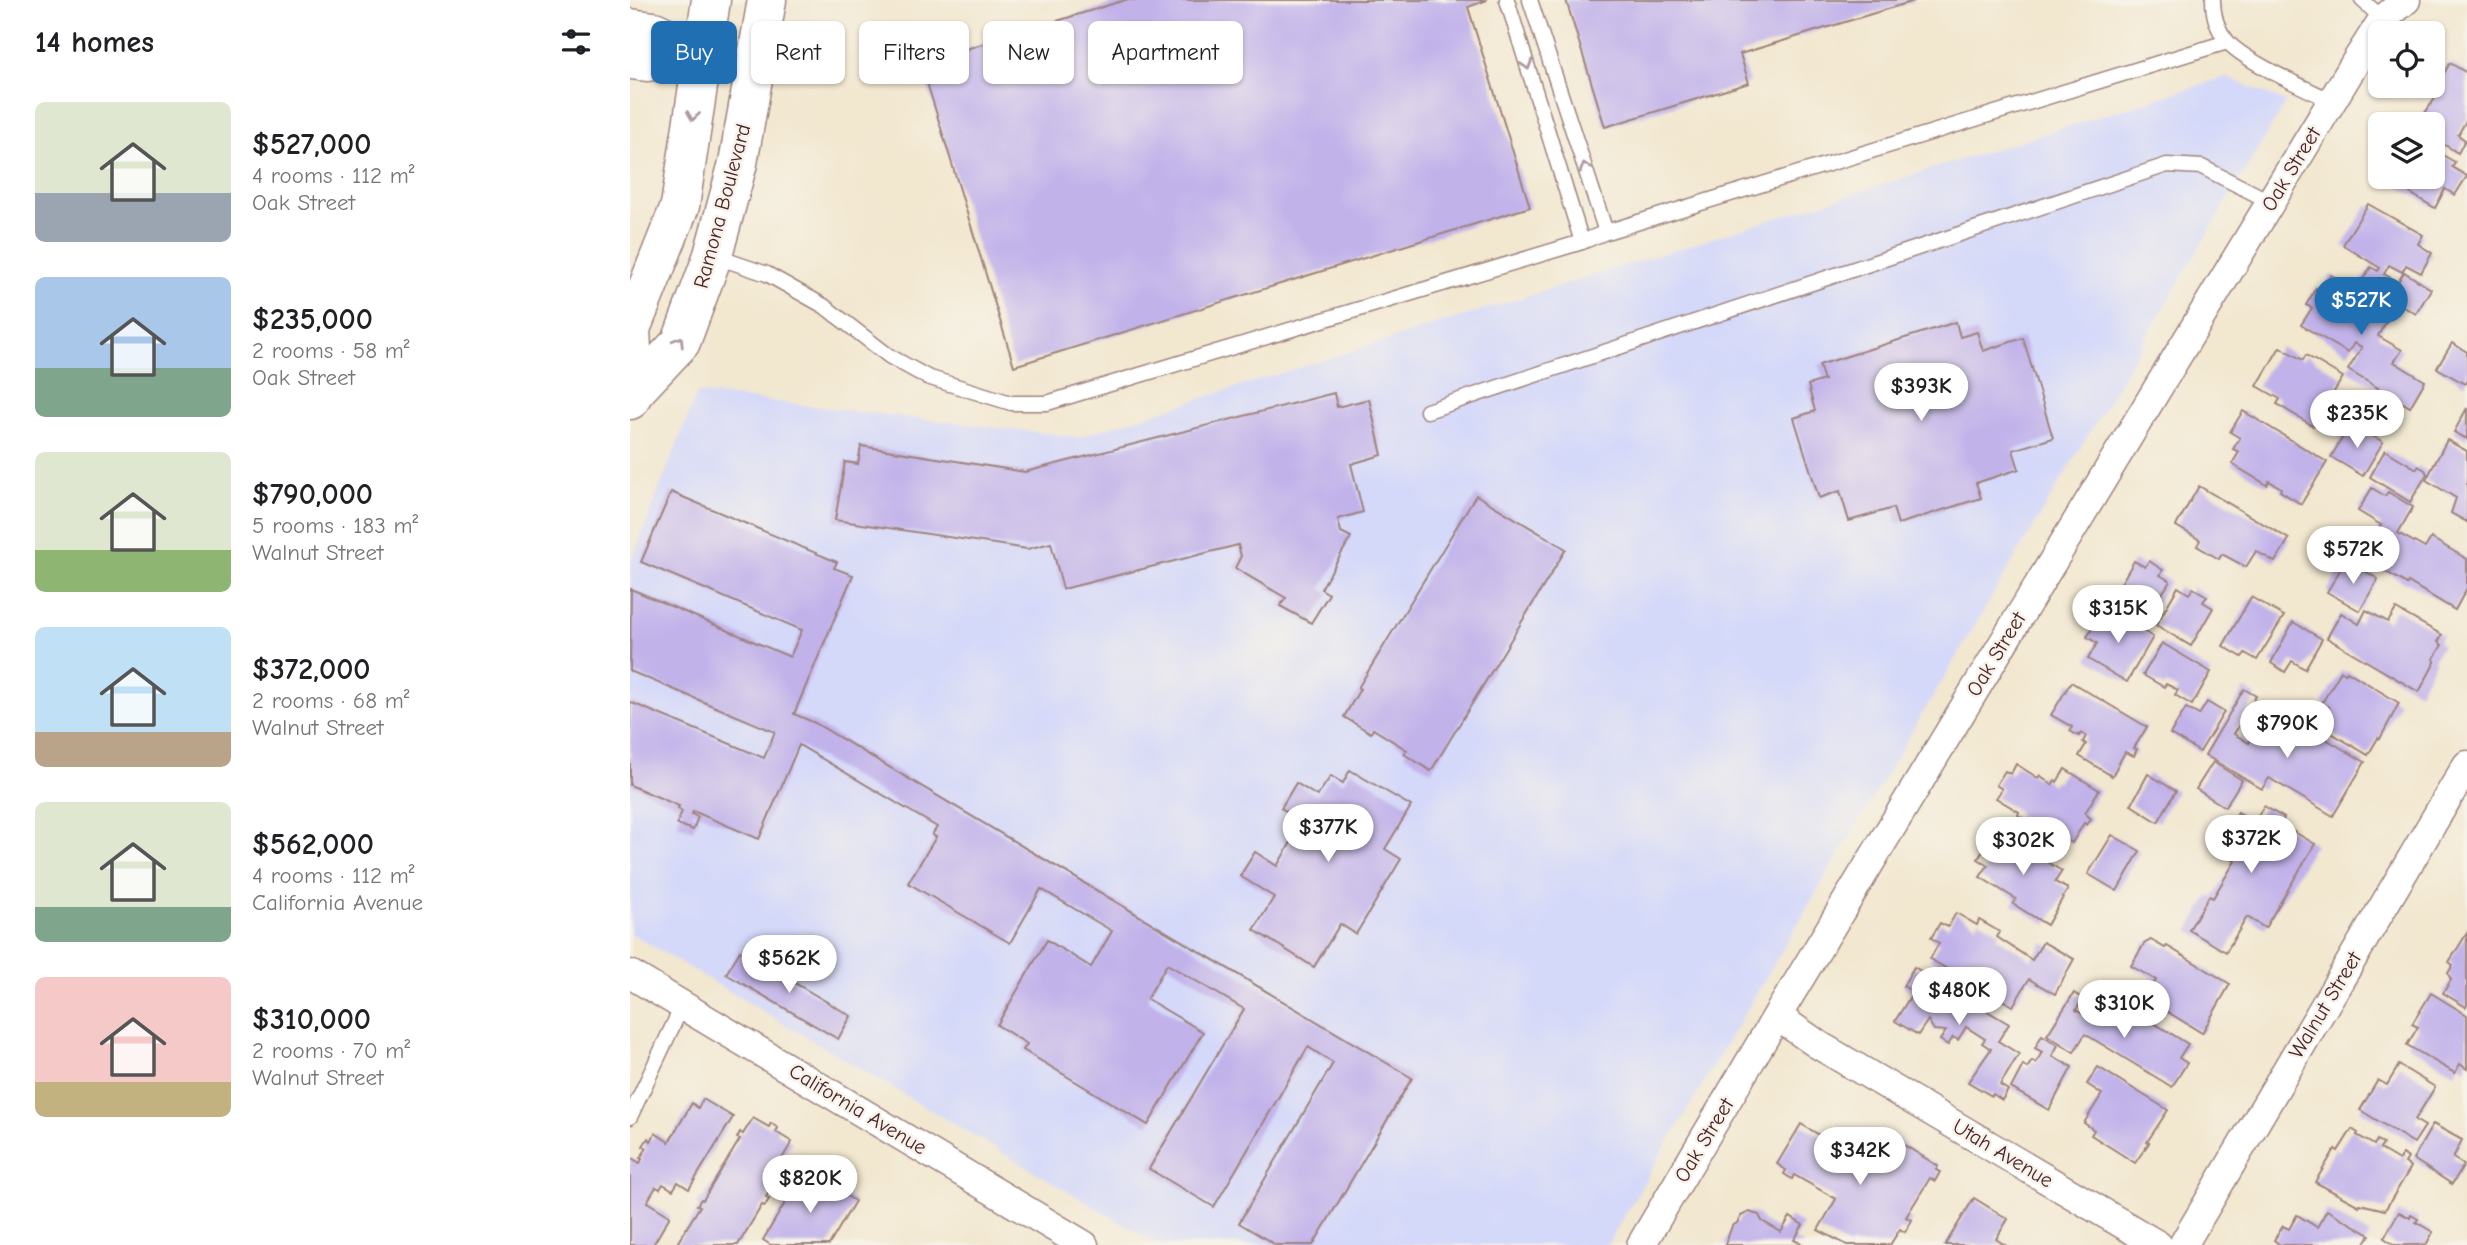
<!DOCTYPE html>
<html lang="en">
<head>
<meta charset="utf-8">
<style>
  body { margin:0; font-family:"Comic Neue",sans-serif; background:#f6f6f6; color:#202124; height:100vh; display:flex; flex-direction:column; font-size:26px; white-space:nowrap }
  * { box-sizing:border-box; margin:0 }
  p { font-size:23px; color:#757577 }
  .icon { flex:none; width:38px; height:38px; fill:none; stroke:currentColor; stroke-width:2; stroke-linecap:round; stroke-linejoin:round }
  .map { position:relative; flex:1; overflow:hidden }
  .side { display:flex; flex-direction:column; background:#fff; width:630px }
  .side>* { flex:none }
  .hud { position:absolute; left:21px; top:21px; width:665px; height:63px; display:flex; gap:14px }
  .buttons { position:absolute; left:1738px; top:21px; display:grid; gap:14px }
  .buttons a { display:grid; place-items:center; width:77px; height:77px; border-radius:10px; background:#fff; box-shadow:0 2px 5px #0004; font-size:35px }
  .price { position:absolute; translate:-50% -60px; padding:0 16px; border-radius:24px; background:#fff; color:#222; font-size:23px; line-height:46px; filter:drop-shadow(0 2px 4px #0008) }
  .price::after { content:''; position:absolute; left:50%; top:42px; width:21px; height:16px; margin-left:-10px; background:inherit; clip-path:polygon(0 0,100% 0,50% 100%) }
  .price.active { background:#1f6fb2; color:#fff }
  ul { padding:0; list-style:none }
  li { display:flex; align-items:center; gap:21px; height:175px; padding:0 35px }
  li span { display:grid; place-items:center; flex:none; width:196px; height:140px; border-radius:10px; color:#555 }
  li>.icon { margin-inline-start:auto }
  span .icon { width:84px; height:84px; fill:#fffc; stroke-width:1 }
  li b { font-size:30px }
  h2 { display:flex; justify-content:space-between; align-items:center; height:84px; padding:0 35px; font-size:30px }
  .chip { padding:0 24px; border-radius:10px; background:#fff; box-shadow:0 2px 5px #0004; font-size:24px; line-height:63px }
  .chip.active { background:#1f6fb2; color:#fff }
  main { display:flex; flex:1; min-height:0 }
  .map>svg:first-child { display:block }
  .built { fill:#d4d8f9 }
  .building { fill:#c1b2ea }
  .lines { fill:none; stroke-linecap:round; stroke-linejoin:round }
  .lane-casing { stroke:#9e837d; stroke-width:17 }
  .street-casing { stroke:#9e837d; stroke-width:31 }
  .secondary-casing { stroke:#9e837d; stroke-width:41 }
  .primary-casing { stroke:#9e837d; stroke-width:41 }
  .lane { stroke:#fff; stroke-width:14 }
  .street { stroke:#fff; stroke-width:28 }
  .secondary { stroke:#fff; stroke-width:38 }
  .primary { stroke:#fff; stroke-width:38 }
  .oneway { stroke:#ae9aa0 }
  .labels { text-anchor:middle; stroke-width:5; stroke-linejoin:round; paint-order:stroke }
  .street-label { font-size:21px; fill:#4a1f2b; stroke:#f7f3e8 }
</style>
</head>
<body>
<main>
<section class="side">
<h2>14 homes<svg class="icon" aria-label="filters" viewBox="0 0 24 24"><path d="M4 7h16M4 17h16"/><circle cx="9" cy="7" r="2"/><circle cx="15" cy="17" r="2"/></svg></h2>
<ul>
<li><span style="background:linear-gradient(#dfe7d0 65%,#9aa5b1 0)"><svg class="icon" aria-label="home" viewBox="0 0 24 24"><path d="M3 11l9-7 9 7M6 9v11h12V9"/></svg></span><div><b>$527,000</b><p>4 rooms · 112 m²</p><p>Oak Street</p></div></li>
<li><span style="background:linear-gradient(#a9c7e8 65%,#7fa58c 0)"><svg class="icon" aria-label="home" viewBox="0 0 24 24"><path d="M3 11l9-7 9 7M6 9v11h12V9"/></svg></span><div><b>$235,000</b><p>2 rooms · 58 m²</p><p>Oak Street</p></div></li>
<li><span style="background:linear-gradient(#dfe7d0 70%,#8fb573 0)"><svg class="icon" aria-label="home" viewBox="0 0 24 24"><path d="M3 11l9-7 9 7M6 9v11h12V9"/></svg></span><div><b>$790,000</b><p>5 rooms · 183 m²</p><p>Walnut Street</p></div></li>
<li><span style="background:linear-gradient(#bfe0f5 75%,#b9a48a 0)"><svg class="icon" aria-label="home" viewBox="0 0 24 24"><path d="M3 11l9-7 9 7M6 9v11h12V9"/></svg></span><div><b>$372,000</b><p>2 rooms · 68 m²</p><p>Walnut Street</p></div></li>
<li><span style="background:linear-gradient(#dfe7d0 75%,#7fa58c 0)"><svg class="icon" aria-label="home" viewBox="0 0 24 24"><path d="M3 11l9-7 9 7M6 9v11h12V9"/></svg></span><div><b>$562,000</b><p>4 rooms · 112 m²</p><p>California Avenue</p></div></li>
<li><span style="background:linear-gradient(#f6c9c9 75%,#c2b280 0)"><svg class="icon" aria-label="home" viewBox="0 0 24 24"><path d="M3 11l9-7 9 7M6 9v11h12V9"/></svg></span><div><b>$310,000</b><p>2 rooms · 70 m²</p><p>Walnut Street</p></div></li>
</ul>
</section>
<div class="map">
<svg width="1837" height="1245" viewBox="0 0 1837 1245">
  <rect width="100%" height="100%" fill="#f7f3e8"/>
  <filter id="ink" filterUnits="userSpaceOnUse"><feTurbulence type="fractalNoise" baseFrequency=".0143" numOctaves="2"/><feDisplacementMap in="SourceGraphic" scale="14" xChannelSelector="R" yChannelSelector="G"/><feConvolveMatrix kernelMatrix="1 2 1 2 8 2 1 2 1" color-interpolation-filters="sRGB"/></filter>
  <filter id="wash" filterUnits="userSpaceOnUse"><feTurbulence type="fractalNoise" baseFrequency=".00686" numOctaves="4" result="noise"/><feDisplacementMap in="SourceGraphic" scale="28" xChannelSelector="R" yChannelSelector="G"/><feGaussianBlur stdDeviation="1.57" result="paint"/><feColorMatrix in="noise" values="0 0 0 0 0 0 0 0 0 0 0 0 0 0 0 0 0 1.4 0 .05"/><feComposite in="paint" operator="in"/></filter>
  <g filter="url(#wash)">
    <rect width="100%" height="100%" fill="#f2e7cf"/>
    <!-- built -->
    <polygon class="built" points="1595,77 1656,102 977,1245 529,1245 0,933 0,564 67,393 448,437"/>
    <g id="blocks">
      <!-- building -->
      <g class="building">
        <polygon points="495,0 857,0 838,7 900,207 384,366 291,63"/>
        <polygon points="936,0 1284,0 1284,1 1110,54 1119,83 975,127"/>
        <polygon points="1820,63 1837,73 1837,119 1828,135 1835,140 1828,153 1802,137 1802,124 1787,124 1811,90 1809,88 1813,82 1810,80"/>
        <polygon points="1802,149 1825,162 1822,167 1837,176 1825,195 1815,189 1805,208 1757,179 1759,177 1802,177"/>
        <polygon points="1738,204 1793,235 1788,244 1802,253 1791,273 1776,265 1772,272 1759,265 1754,274 1768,282 1774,272 1801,289 1786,314 1731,282 1741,267 1748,271 1750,268 1713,245"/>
        <polygon points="1701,275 1762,311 1748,336 1772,350 1764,362 1795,381 1780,407 1718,370 1732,347 1724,343 1718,353 1671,325 1682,308 1676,305 1686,288 1691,291"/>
        <polygon points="1326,322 1330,337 1347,332 1353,351 1393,338 1423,438 1383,450 1389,469 1346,483 1351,498 1268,524 1263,508 1219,521 1210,491 1189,498 1164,418 1185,411 1178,385 1194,380 1189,365"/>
        <polygon points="1822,343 1837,352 1837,380 1835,384 1807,368"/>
        <polygon points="1650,347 1673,360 1676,355 1713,377 1683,426 1647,404 1650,399 1627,386"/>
        <polygon points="704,393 707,407 739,399 752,455 721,464 733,512 708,519 711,532 721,537 691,589 699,594 681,623 650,606 656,598 605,568 611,556 608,545 433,589 421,543 397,549 205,520 215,462 228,464 231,446 395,472"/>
        <polygon points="1837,408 1837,439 1824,432"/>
        <polygon points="1613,411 1697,462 1671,504 1650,491 1651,488 1639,481 1637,485 1602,464 1609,452 1603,449 1610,438 1600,432"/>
        <polygon points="1721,423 1753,442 1733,476 1701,457"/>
        <polygon points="1817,440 1837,451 1837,522 1821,513 1826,498 1796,480"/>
        <polygon points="1755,450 1787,469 1788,466 1795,470 1797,474 1780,502 1740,477"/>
        <polygon points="1569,486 1659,539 1645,562 1626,551 1616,567 1592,554 1589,559 1567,546 1570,540 1546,526"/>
        <polygon points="1742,488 1755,496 1758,492 1783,507 1768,533 1795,548 1801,538 1837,559 1837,588 1825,610 1778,582 1777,584 1753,570 1767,549 1745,536 1751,525 1728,511"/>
        <polygon points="41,492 207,562 204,568 223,575 164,714 185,723 782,1078 683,1245 646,1245 609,1223 703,1063 678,1047 584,1207 519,1169 614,1009 537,964 517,999 573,1032 518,1125 393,1050 397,1044 367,1025 417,940 461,967 482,931 411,889 380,943 278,883 306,837 302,835 307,827 169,745 129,839 63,811 62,814 68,817 63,830 47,824 52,811 48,809 49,806 0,785 0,702 134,758 145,732 0,671 1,589 160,657 172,630 11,562"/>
        <polygon points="846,495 936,549 801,771 774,754 777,750 743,729 741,733 714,717 730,689 728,688"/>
        <polygon points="1716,560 1748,579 1730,611 1697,592"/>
        <polygon points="1504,561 1515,567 1519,561 1533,570 1530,575 1540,581 1516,620 1482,599"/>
        <polygon points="1548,587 1559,594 1563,588 1577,596 1573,602 1583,608 1561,646 1526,625"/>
        <polygon points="1621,597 1654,616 1627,660 1615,653 1612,657 1593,646"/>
        <polygon points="1474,608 1523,637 1497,682 1458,659 1467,643 1457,637"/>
        <polygon points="1766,609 1812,635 1808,642 1812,645 1804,658 1805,662 1789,692 1697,638 1711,613 1729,624 1736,610 1758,622"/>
        <polygon points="1663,622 1692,639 1675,669 1662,661 1655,672 1641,663"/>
        <polygon points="1532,643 1581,672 1562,705 1545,695 1548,690 1536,684 1534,687 1513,675"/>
        <polygon points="1711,671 1716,673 1717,671 1769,703 1750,739 1748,738 1738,755 1688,725 1699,707 1692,703"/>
        <polygon points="1441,682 1517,727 1504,748 1507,749 1504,756 1495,752 1482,776 1449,756 1456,744 1453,742 1456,736 1451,733 1449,736 1440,731 1442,727 1421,715"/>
        <polygon points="1614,689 1626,696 1604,734 1619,743 1627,729 1656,746 1670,724 1735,762 1703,816 1639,778 1632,789 1575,755"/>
        <polygon points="1577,702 1594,712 1570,752 1540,734 1556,708 1569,715"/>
        <polygon points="1583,762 1612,780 1595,807 1566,789"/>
        <polygon points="1386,764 1408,778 1410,775 1422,785 1425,780 1427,782 1435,769 1469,790 1455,813 1461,819 1457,825 1454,823 1442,843 1398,818 1397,820 1388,815 1389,812 1366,798 1372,789 1366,785 1375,771 1381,774"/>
        <polygon points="720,770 781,806 755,849 771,859 726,934 710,924 684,967 624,930 644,897 610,876 625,852 647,866 673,822 651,808 666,783 687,796 701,776 713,783"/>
        <polygon points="1518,774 1546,791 1528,822 1501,805"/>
        <polygon points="1634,806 1654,818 1651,824 1685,844 1635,928 1617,917 1596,952 1559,930 1579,896 1583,898 1605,861 1581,847 1596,821 1601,824 1608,812 1624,822"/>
        <polygon points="1365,831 1432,871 1425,882 1438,889 1417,925 1383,904 1386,899 1350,877 1358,865 1348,859"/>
        <polygon points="1482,835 1510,851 1487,891 1458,874"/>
        <polygon points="1326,913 1347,925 1349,920 1370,932 1367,937 1402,960 1413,942 1444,959 1425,994 1399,979 1383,1006 1300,959 1309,943 1301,938 1310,923 1318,927"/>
        <polygon points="1837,933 1837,1005 1836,1007 1813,993 1821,980 1818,973 1823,965 1819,962"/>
        <polygon points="1521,940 1535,948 1537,946 1600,984 1572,1033 1515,998 1526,980 1501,966 1514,944"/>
        <polygon points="110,951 221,1016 208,1039 96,974"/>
        <polygon points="1284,967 1379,1024 1368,1041 1389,1054 1370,1085 1378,1090 1372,1100 1363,1094 1362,1096 1338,1082 1361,1049 1352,1043 1355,1039 1336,1027 1328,1040 1323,1037 1318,1045 1310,1040 1316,1031 1304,1030 1298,1020 1288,1035 1265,1021 1283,992 1273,986"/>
        <polygon points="1444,993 1453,999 1446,1010 1464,1021 1471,1009 1488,1019 1486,1022 1495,1028 1506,1012 1558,1044 1549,1058 1557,1063 1542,1087 1455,1034 1444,1052 1417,1035"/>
        <polygon points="1801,993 1837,1015 1837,1069 1830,1064 1825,1073 1777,1045 1788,1027 1782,1024"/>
        <polygon points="1412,1035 1428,1045 1422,1056 1442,1067 1419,1110 1381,1088 1393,1065 1397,1068 1402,1061 1406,1063 1412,1052 1405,1048"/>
        <polygon points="1769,1065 1805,1087 1785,1120 1795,1126 1784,1143 1730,1110 1748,1080 1757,1085"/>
        <polygon points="1468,1067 1538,1110 1517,1142 1519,1143 1505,1163 1461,1135 1464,1130 1454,1123 1472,1094 1457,1084"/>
        <polygon points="73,1099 103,1117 59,1189 48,1182 43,1190 33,1184 30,1189 26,1187 17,1202 40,1216 23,1245 0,1245 0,1157 10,1163 12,1159 10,1158 17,1148 13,1146 18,1138 21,1141 25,1133 39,1142 62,1103 68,1108"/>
        <polygon points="123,1118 139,1127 141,1123 148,1128 146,1132 162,1142 142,1175 148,1178 136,1197 139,1199 135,1206 132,1205 108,1245 46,1245 70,1206 67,1205 71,1199 73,1200 110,1139 107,1138 110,1132 113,1134"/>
        <polygon points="1171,1124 1241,1166 1255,1158 1266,1140 1308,1166 1306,1170 1310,1172 1305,1181 1300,1178 1276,1217 1282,1220 1275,1232 1270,1229 1260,1245 1217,1245 1188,1230 1206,1199 1164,1175 1162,1179 1154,1174 1156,1170 1147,1164"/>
        <polygon points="1803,1124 1832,1140 1823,1158 1834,1165 1822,1184 1783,1159"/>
        <polygon points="1722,1129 1728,1133 1727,1135 1744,1145 1747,1140 1753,1144 1750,1149 1769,1160 1773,1154 1778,1158 1775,1163 1781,1167 1755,1210 1730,1204 1729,1206 1685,1182 1705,1149 1708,1151"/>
        <polygon points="174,1171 225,1201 199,1245 141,1245 133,1240"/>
        <polygon points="1344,1198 1378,1219 1366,1239 1375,1245 1315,1245"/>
        <polygon points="1697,1210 1740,1235 1734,1245 1650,1245 1644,1240 1653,1226 1659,1229 1667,1215 1687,1227"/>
        <polygon points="1119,1212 1129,1215 1132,1221 1151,1232 1160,1217 1173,1225 1164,1240 1174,1245 1095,1245 1102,1226 1107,1223 1111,1216"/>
        <polygon points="1769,1212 1780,1218 1781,1215 1788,1219 1786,1222 1803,1232 1796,1245 1765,1245 1754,1238"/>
      </g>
    </g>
  </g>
  <g filter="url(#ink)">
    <use href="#blocks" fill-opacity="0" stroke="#9e837d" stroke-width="2"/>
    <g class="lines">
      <defs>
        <g id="lane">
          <polyline points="877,0 952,242"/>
          <polyline points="900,0 976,232"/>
          <path d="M1583,0C1583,14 1587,29 1597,41C1612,60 1677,89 1702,101"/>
          <polyline points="1732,0 1753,19"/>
          <polyline points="84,256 137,274 194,306 259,356 297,377 381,403 417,403 952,242 976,232 1597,42"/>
          <polyline points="797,411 1537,165 1572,167 1641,202"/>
          <polyline points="0,1117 53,1004"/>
        </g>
        <g id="street">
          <polyline points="0,974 454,1245"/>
          <polyline points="1147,1016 1187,1044 1528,1245"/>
          <polyline points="1011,1245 1147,1016 1728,58 1753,19 1776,0"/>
          <polyline points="1553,1245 1837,765"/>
        </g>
        <g id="secondary">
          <polyline points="0,28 24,31 72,54"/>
          <polyline points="0,60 17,62 72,54"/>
        </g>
        <g id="primary">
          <polyline points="4,392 1,329 50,206 81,0"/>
          <polyline points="0,400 4,392 51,342 83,255 108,163 137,0"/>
        </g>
      </defs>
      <!-- lane casing -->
      <use href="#lane" class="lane-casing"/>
      <!-- street casing -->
      <use href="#street" class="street-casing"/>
      <!-- secondary casing -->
      <use href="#secondary" class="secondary-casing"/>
      <!-- primary casing -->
      <use href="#primary" class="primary-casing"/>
      <!-- lane -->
      <use href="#lane" class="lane"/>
      <!-- street -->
      <use href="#street" class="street"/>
      <!-- secondary -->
      <use href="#secondary" class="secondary"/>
      <!-- primary -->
      <use href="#primary" class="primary"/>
    </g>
    <!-- one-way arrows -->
    <defs><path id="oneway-chevron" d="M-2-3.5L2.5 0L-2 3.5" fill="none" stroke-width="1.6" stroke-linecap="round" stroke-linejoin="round" transform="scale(1.75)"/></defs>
    <g class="oneway">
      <use href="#oneway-chevron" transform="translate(897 65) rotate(73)"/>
      <use href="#oneway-chevron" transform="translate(63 116) rotate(98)"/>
      <use href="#oneway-chevron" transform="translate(955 167) rotate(-108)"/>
      <use href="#oneway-chevron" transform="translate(49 341) rotate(-58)"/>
    </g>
  </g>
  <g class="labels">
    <!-- street labels -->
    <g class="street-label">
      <text transform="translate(1661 169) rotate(-59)" y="7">Oak Street</text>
      <text transform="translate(92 206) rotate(-75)" y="7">Ramona Boulevard</text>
      <text transform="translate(1366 654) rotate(-59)" y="7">Oak Street</text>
      <text transform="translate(1695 1005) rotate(-59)" y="7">Walnut Street</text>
      <text transform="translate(228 1109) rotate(31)" y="7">California Avenue</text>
      <text transform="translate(1074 1140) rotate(-59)" y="7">Oak Street</text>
      <text transform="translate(1373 1153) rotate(31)" y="7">Utah Avenue</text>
    </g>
  </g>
</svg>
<div class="buttons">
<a><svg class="icon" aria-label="locate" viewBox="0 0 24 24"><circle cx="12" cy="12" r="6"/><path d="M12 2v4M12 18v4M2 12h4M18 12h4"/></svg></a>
<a><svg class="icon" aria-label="layers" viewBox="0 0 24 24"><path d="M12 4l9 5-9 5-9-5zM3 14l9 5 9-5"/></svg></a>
</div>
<b class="price active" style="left:1731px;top:337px">$527K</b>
<b class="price" style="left:1291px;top:423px">$393K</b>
<b class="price" style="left:1727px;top:450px">$235K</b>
<b class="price" style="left:1723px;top:586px">$572K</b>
<b class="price" style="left:1488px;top:645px">$315K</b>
<b class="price" style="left:1657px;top:760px">$790K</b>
<b class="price" style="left:698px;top:864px">$377K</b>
<b class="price" style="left:1621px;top:875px">$372K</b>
<b class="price" style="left:1393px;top:877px">$302K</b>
<b class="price" style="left:159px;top:995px">$562K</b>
<b class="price" style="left:1329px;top:1027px">$480K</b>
<b class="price" style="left:1494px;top:1040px">$310K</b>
<b class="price" style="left:1230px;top:1187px">$342K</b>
<b class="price" style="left:180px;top:1215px">$820K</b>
<div class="hud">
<a class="chip active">Buy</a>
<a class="chip">Rent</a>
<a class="chip">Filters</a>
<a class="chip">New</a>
<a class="chip">Apartment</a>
</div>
</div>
</main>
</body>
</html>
